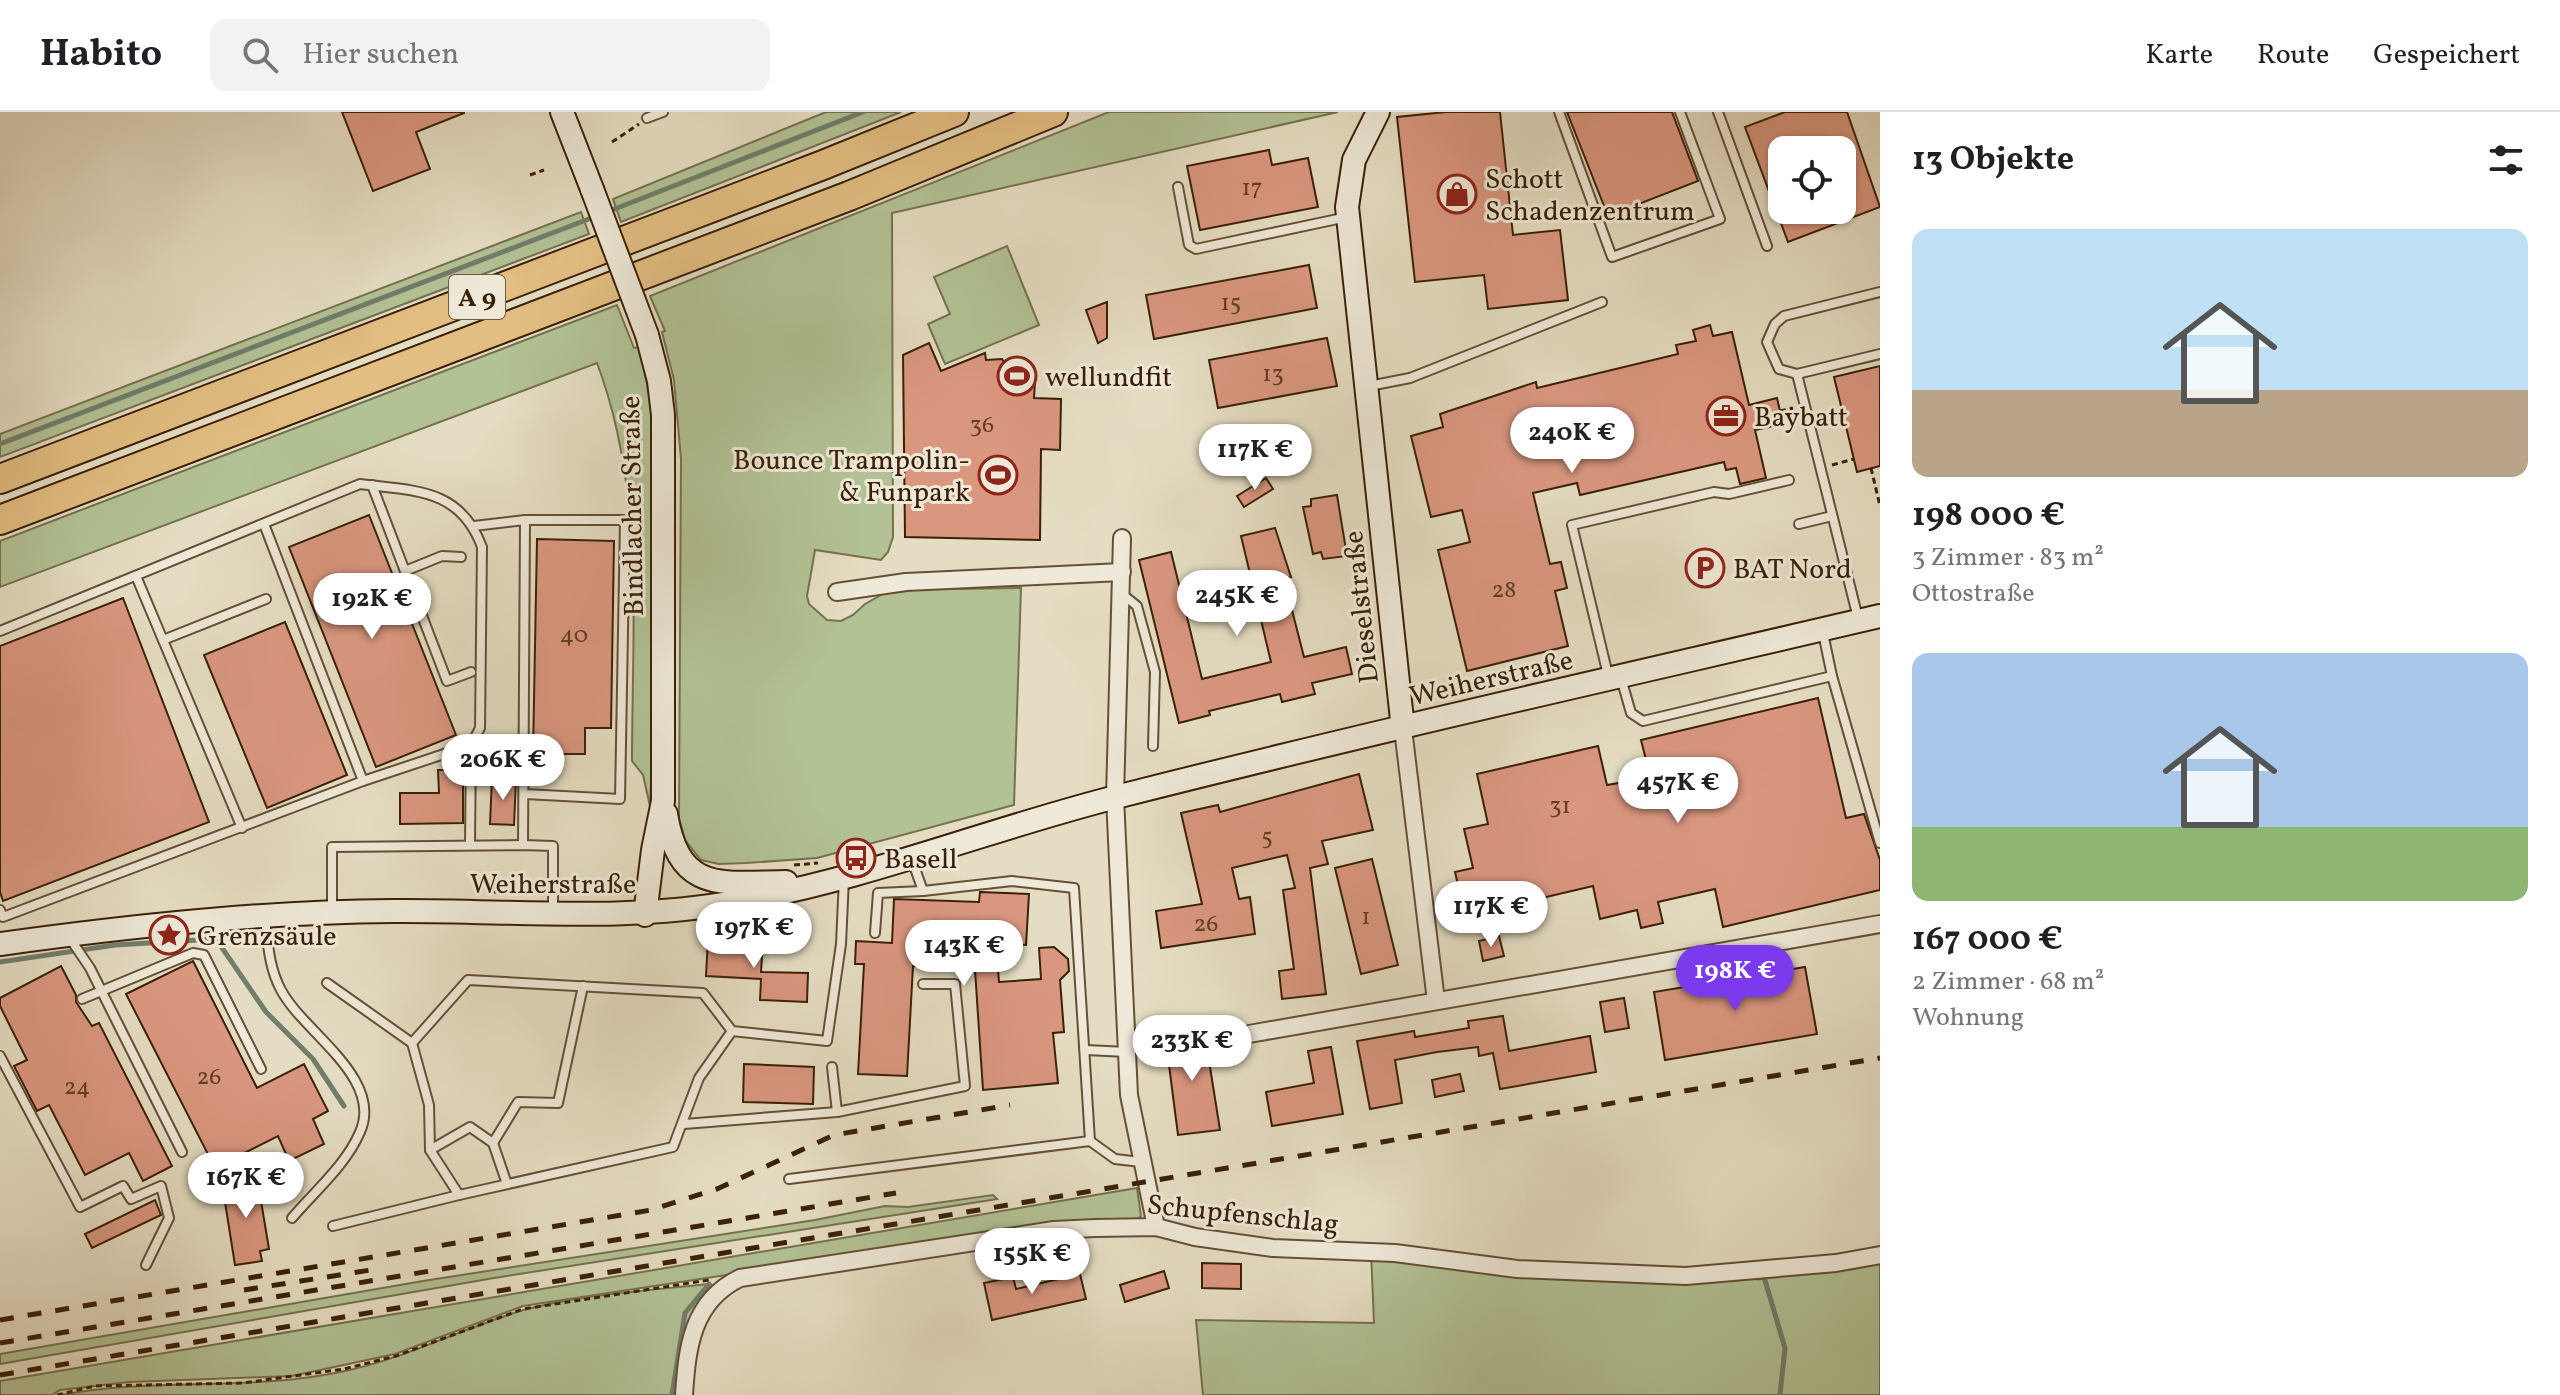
<!DOCTYPE html>
<html lang="de">
<head>
<meta charset="utf-8">
<style>
  body { margin:0; font-family:Vollkorn,serif; background:#f2f2f2; color:#202124; height:100vh; display:flex; flex-direction:column; font-size:30px; white-space:nowrap }
  * { box-sizing:border-box; margin:0 }
  p { font-size:26px; color:#757577 }
  .icon { flex:none; width:44px; height:44px; fill:none; stroke:currentColor; stroke-width:2; stroke-linecap:round; stroke-linejoin:round }
  .map { position:relative; flex:1; overflow:hidden }
  .panel { display:flex; flex-direction:column; background:#fff; width:680px }
  .panel>* { flex:none }
  .fabs { position:absolute; left:1768px; top:24px; display:grid; gap:16px }
  .fabs a { display:grid; place-items:center; width:88px; height:88px; border-radius:16px; background:#fff; box-shadow:0 2px 6px #0004; font-size:40px }
  .price { position:absolute; translate:-50% -68px; padding:0 18px; border-radius:28px; background:#fff; color:#222; font-size:26px; line-height:52px; filter:drop-shadow(0 2px 4px #0008) }
  .price::after { content:''; position:absolute; left:50%; top:48px; width:24px; height:18px; margin-left:-12px; background:inherit; clip-path:polygon(0 0,100% 0,50% 100%) }
  .price.current { background:#7c3aed; color:#fff }
  ul { padding:0; list-style:none }
  li { display:grid; align-content:center; gap:16px; height:424px; padding:0 32px }
  li span { display:grid; place-items:center; height:248px; border-radius:16px; color:#555 }
  li>.icon { margin-inline-start:auto }
  span .icon { width:144px; height:144px; fill:#fffc; stroke-width:1 }
  li b { font-size:34px }
  h2 { display:flex; justify-content:space-between; align-items:center; height:96px; padding:0 32px; font-size:34px }
  header { display:flex; align-items:center; gap:48px; box-sizing:border-box; height:112px; padding:0 40px; background:#fff; border-bottom:2px solid #e0e0e0 }
  header strong { font-size:38px }
  nav { display:flex; gap:44px; margin-inline-start:auto; font-size:28px }
  .search { width:560px; height:72px; background:#f2f2f2; display:flex; align-items:center; gap:20px; box-sizing:border-box; padding:0 28px; border-radius:16px; color:#757577; font-size:30px }
  main { display:flex; flex:1; min-height:0 }
  .map>svg:first-child { display:block }
  .green { fill:#b2c295; stroke:#76714e; stroke-width:2 }
  .lines { fill:none; stroke-linecap:round; stroke-linejoin:round }
  .stream { stroke:#717e6b; stroke-width:5 }
  .building { fill:#da9780; stroke:#3a2006; stroke-width:2; fill-rule:evenodd }
  .lane-casing { stroke:#654f35; stroke-width:12 }
  .street-casing { stroke:#654f35; stroke-width:20 }
  .secondary-casing { stroke:#3a2006; stroke-width:26 }
  .highway-casing { stroke:#3a2006; stroke-width:32 }
  .path { stroke:#3a2006; stroke-width:3; stroke-dasharray:6 4; stroke-linecap:butt }
  .lane { stroke:#eee9d8; stroke-width:8 }
  .street { stroke:#eee9d8; stroke-width:16 }
  .secondary { stroke:#eee9d8; stroke-width:22 }
  .highway { stroke:#e2be82; stroke-width:28 }
  .rail { stroke:#3a2006; stroke-width:5; stroke-dasharray:14 14; stroke-linecap:butt }
  .secondary-bridge-casing { stroke:#3a2006; stroke-width:26; stroke-linecap:butt }
  .secondary-bridge { stroke:#eee9d8; stroke-width:22 }
  .labels { text-anchor:middle; stroke-width:6; stroke-linejoin:round; paint-order:stroke }
  .number-label { font-size:24px; fill:#623e24 }
  .shield { fill:#eee9d8; stroke:#705c45; stroke-width:2 }
  .shield-label { font-size:26px; font-weight:bold; fill:#3a2006 }
  .poi-label { font-size:28px; fill:#3a2006; stroke:#eee9d8; text-anchor:start }
  .street-label { font-size:28px; fill:#3a2006; stroke:#eee9d8 }
</style>
</head>
<body>
<header>
<strong>Habito</strong>
<div class="search"><svg class="icon" aria-label="search" viewBox="0 0 24 24"><circle cx="10" cy="10" r="6"/><path d="M15 15l6 6"/></svg>Hier suchen</div>
<nav><a>Karte</a><a>Route</a><a>Gespeichert</a></nav>
</header>
<main>
<div class="map">
<svg width="1880" height="1283" viewBox="0 0 1880 1283">
  <rect width="100%" height="100%" fill="#e5ddc3"/>
  <filter id="stains"><feTurbulence type="fractalNoise" baseFrequency=".0025" numOctaves="4"/><feColorMatrix values="0 0 0 0 .2 0 0 0 0 .09 0 0 0 0 .02 0 0 0 .5 -.17"/></filter>
  <radialGradient id="worn" r=".72"><stop offset=".6" stop-color="#630" stop-opacity="0"/><stop offset="1" stop-color="#630" stop-opacity=".3"/></radialGradient>
  <!-- green -->
  <g class="green">
    <polygon points="826,0 901,0 621,110 613,87"/>
    <polygon points="1109,0 1338,0 892,101 893,425 888,440 881,448 815,438 807,484 809,492 827,508 841,509 853,503 865,492 890,478 1021,476 1014,693 817,746 746,751 719,752 701,748 685,728 679,706 681,347 674,268 662,220 665,219 650,184"/>
    <polygon points="581,100 589,122 0,345 0,322"/>
    <polygon points="1007,134 1039,213 945,252 928,212 950,202 934,165"/>
    <path d="M617,193L634,236L640,235L653,304L654,605L650,694L643,663L632,649C632,516 645,378 597,251L0,475V429Z"/>
    <polygon points="1137,1076 1141,1104 1135,1109 917,1134 523,1194 395,1242 292,1264 129,1270 60,1278 52,1283 0,1283 0,1269"/>
    <polygon points="993,1083 997,1087 494,1166 0,1252 0,1242 423,1169 815,1108 885,1094 908,1095"/>
    <polygon points="1371,1140 1686,1164 1880,1143 1880,1283 1203,1283 1196,1208 1374,1211"/>
    <path d="M709,1172L715,1174L678,1283H61C154,1265 250,1280 345,1259C401,1247 451,1222 505,1204C564,1183 647,1179 709,1172Z"/>
  </g>
  <g class="lines">
    <!-- stream -->
    <g class="stream">
      <polyline points="607,100 863,0"/>
      <polyline points="0,332 594,105"/>
      <polyline points="0,850 115,833 216,827 266,900 313,947 344,994"/>
      <polyline points="1758,1166 1764,1165 1785,1236 1780,1283"/>
      <polyline points="672,1283 685,1201 709,1172"/>
    </g>
  </g>
  <!-- building -->
  <g class="building">
    <polygon points="342,0 464,0 464,1 416,20 430,57 373,79"/>
    <polygon points="1446,0 1500,0 1513,123 1560,118 1568,188 1488,197 1484,163 1415,170 1397,5"/>
    <polygon points="1567,0 1672,0 1698,69 1608,104"/>
    <path d="M1785,0H1847L1880,95L1788,130L1745,15ZM1782,38H1842V98H1782Z"/>
    <polygon points="1269,38 1272,53 1308,46 1318,95 1200,118 1187,54"/>
    <polygon points="1309,153 1317,196 1154,227 1146,183"/>
    <polygon points="1107,190 1107,226 1098,231 1086,198"/>
    <polygon points="1710,213 1713,224 1732,220 1749,293 1777,286 1783,312 1755,318 1766,366 1740,372 1736,356 1726,358 1724,350 1580,383 1577,371 1533,381 1550,452 1561,450 1567,476 1555,479 1568,534 1467,559 1438,438 1470,430 1462,398 1431,405 1411,324 1443,315 1440,302 1536,270 1537,276 1678,242 1676,233 1696,229 1693,218"/>
    <polygon points="1327,226 1337,274 1218,296 1209,248"/>
    <polygon points="929,231 941,259 985,241 986,248 1002,247 1015,267 1035,270 1034,286 1061,287 1060,338 1041,337 1040,428 905,425 903,243"/>
    <polygon points="1880,254 1880,354 1857,360 1834,265"/>
    <polygon points="1266,366 1273,377 1244,395 1237,384"/>
    <polygon points="1337,383 1347,444 1323,447 1321,440 1313,442 1303,395 1311,394 1311,387"/>
    <polygon points="369,403 456,623 376,655 289,435"/>
    <polygon points="1275,416 1291,465 1284,467 1304,545 1346,535 1352,562 1312,571 1315,582 1282,590 1280,582 1209,599 1210,603 1179,611 1139,448 1171,440 1182,485 1186,485 1188,496 1185,497 1202,567 1271,550 1241,424"/>
    <polygon points="537,427 614,429 611,616 585,616 585,642 533,642"/>
    <polygon points="123,486 209,710 3,789 0,780 0,534"/>
    <polygon points="285,510 347,663 267,696 204,543"/>
    <polygon points="1818,586 1846,706 1864,702 1880,748 1880,778 1723,815 1715,777 1658,790 1663,811 1641,816 1637,798 1600,807 1593,774 1465,804 1455,760 1473,756 1464,717 1488,712 1477,662 1598,634 1607,673 1630,669 1650,664 1641,628"/>
    <polygon points="438,658 463,658 463,711 400,712 400,681 439,681"/>
    <polygon points="1359,662 1373,718 1322,729 1328,752 1310,756 1326,882 1282,887 1279,859 1294,857 1283,778 1295,776 1287,743 1232,756 1239,787 1250,785 1255,822 1161,836 1156,799 1202,792 1181,701 1218,693 1220,700"/>
    <polygon points="492,666 516,667 514,713 490,712"/>
    <polygon points="1372,747 1398,853 1361,862 1335,756"/>
    <polygon points="980,780 1029,782 1026,833 996,831 999,870 1041,867 1039,836 1054,835 1068,847 1069,859 1060,868 1064,920 1053,921 1058,971 983,978 975,858 913,854 907,964 858,962 864,852 855,852 856,829 892,831 894,787 979,790"/>
    <polygon points="1499,824 1504,844 1483,849 1479,829"/>
    <polygon points="708,826 763,829 761,860 808,861 807,890 760,888 761,867 706,864"/>
    <polygon points="193,849 257,976 304,952 328,999 313,1007 324,1032 289,1049 278,1024 215,1056 126,882"/>
    <polygon points="61,854 76,883 76,890 92,914 99,911 172,1054 143,1069 129,1041 85,1063 49,993 37,999 14,954 27,948 0,894 0,886"/>
    <polygon points="1805,855 1817,922 1665,948 1654,880"/>
    <polygon points="1624,886 1629,916 1605,920 1600,890"/>
    <polygon points="1503,904 1509,939 1590,924 1596,960 1500,977 1493,941 1479,944 1478,935 1437,940 1395,948 1402,991 1370,997 1357,929 1414,919 1415,925 1469,916 1468,909"/>
    <polygon points="1204,917 1220,1018 1178,1023 1165,922"/>
    <polygon points="1331,935 1343,1002 1272,1014 1266,980 1314,971 1308,939"/>
    <polygon points="744,952 814,955 813,992 743,990"/>
    <polygon points="1460,962 1464,979 1435,985 1432,968"/>
    <polygon points="257,1065 269,1137 260,1139 262,1149 235,1153 222,1071"/>
    <polygon points="155,1088 161,1103 92,1136 85,1122"/>
    <polygon points="1202,1151 1241,1152 1241,1177 1202,1176"/>
    <polygon points="1164,1159 1169,1176 1125,1190 1120,1173"/>
    <polygon points="1080,1162 1086,1187 992,1208 984,1171 1013,1165 1016,1177"/>
  </g>
  <g class="lines">
    <defs>
      <g id="lane">
        <polyline points="1559,0 1612,145 1720,107 1680,0"/>
        <polyline points="1718,0 1767,134"/>
        <polyline points="647,6 663,0"/>
        <polyline points="1178,75 1189,133 1196,137 1347,105"/>
        <polyline points="1880,180 1784,204 1775,212 1767,230 1779,257 1797,262 1880,242"/>
        <polyline points="1797,262 1858,506"/>
        <polyline points="1369,274 1410,266 1602,190"/>
        <polyline points="372,373 447,569 471,560"/>
        <polyline points="264,412 363,669"/>
        <polyline points="1799,412 1832,404"/>
        <polyline points="474,414 525,408"/>
        <polyline points="405,459 442,444 461,445"/>
        <polyline points="136,464 242,716"/>
        <polyline points="1122,482 1137,494 1155,560 1153,634"/>
        <path d="M0,519L360,372C415,379 460,376 482,435L480,616L471,633L470,733"/>
        <polyline points="163,528 266,487"/>
        <polyline points="1608,563 1572,413 1714,380 1729,382 1789,368"/>
        <polyline points="1832,564 1880,731"/>
        <polyline points="1621,566 1631,601 1643,609 1832,564 1823,521"/>
        <polyline points="523,733 525,408 625,408 620,687 525,682"/>
        <polyline points="0,798 3,805 363,669 471,633 524,633"/>
        <polyline points="332,800 332,735 523,733 553,734 553,798"/>
        <path d="M265,807C268,832 269,856 281,878C303,920 384,966 360,1020C346,1053 315,1079 292,1106"/>
        <polyline points="875,821 878,781 923,779"/>
        <polyline points="69,825 90,856 182,1040"/>
        <polyline points="327,871 412,931 468,868 703,881 732,919 827,929 841,832 844,766"/>
        <polyline points="82,887 193,841 204,843 261,957"/>
        <polyline points="1086,938 1127,940"/>
        <polyline points="0,944 80,1095 123,1074 131,1087 161,1074 169,1106 146,1153"/>
        <polyline points="832,955 837,1000"/>
        <polyline points="684,1012 837,1000 965,974 955,872 923,872"/>
        <polyline points="1090,1029 1115,1047 1141,1050"/>
        <polyline points="493,1031 507,1072"/>
        <polyline points="430,1038 470,1015 493,1031 518,990 558,991 583,874"/>
        <polyline points="789,1067 1090,1029 1074,776 1012,769 923,779 912,748"/>
        <polyline points="459,1083 673,1035 699,966 732,919"/>
        <polyline points="333,1114 459,1083 430,1038 429,993 412,931"/>
      </g>
      <g id="street">
        <polyline points="1122,426 1115,685 1129,983 1156,1115"/>
        <polyline points="837,480 906,470 1122,460"/>
        <polyline points="1403,617 1436,889"/>
        <polyline points="1249,922 1880,812"/>
        <path d="M684,1283C687,1236 692,1189 740,1166L1054,1118L1095,1116L1156,1115L1195,1125L1273,1136L1395,1141L1517,1157L1686,1164L1836,1151L1880,1143"/>
      </g>
      <g id="secondary">
        <polyline points="562,0 592,77"/>
        <polyline points="1378,0 1354,48 1347,95 1403,617"/>
        <path d="M666,702C679,781 720,771 786,770"/>
        <polyline points="645,803 653,738 663,689 663,303 659,269 647,223"/>
        <path d="M0,832C131,814 261,800 393,799C510,798 624,811 740,789C870,766 992,716 1120,684C1372,620 1627,563 1880,504"/>
      </g>
      <g id="highway">
        <polyline points="0,367 823,53 954,0"/>
        <polyline points="0,408 849,84 1053,0"/>
      </g>
    </defs>
    <!-- lane casing -->
    <use href="#lane" class="lane-casing"/>
    <!-- street casing -->
    <use href="#street" class="street-casing"/>
    <!-- secondary casing -->
    <use href="#secondary" class="secondary-casing"/>
    <!-- highway casing -->
    <use href="#highway" class="highway-casing"/>
    <!-- path -->
    <g class="path">
      <polyline points="612,30 639,12"/>
      <polyline points="530,63 544,58"/>
      <polyline points="1780,299 1793,296"/>
      <polyline points="1832,353 1854,347"/>
      <polyline points="1871,356 1880,394"/>
      <polyline points="794,753 818,751"/>
      <polyline points="562,779 631,779"/>
      <polyline points="494,780 543,779"/>
      <polyline points="57,1283 95,1274 243,1271 344,1257 396,1244 523,1197 709,1168"/>
    </g>
    <!-- lane -->
    <use href="#lane" class="lane"/>
    <!-- street -->
    <use href="#street" class="street"/>
    <!-- secondary -->
    <use href="#secondary" class="secondary"/>
    <!-- highway -->
    <use href="#highway" class="highway"/>
    <!-- rail -->
    <g class="rail">
      <polyline points="244,1178 371,1158"/>
      <polyline points="0,1208 651,1098 717,1077 834,1023 1010,993"/>
      <polyline points="0,1231 896,1081"/>
      <polyline points="0,1263 1880,946"/>
    </g>
    <defs>
      <polyline id="secondary-bridge" points="592,77 647,223"/>
    </defs>
    <!-- secondary-bridge casing -->
    <use href="#secondary-bridge" class="secondary-bridge-casing"/>
    <!-- secondary-bridge -->
    <use href="#secondary-bridge" class="secondary-bridge"/>
  </g>
  <!-- icons -->
  <defs>
    <symbol id="shop-ring" viewBox="-11 -11 22 22"><circle r="9.5" fill="#eee9d8" stroke="#8f2418" stroke-width="1.5"/><path d="M-5-2.5h2.3a2.7 3.5 0 0 1 5.4 0H5L5.5 6h-11ZM-1.5-2.5h3a1.5 2.3 0 0 0-3 0Z" fill="#8f2418"/></symbol>
    <symbol id="stadium-ring" viewBox="-11 -11 22 22"><circle r="9.5" fill="#eee9d8" stroke="#8f2418" stroke-width="1.5"/><path d="M0-5a6.5 5 0 1 0 0 10a6.5 5 0 1 0 0-10ZM-3.5-1.8h7v3.6h-7Z" fill="#8f2418"/></symbol>
    <symbol id="office-ring" viewBox="-11 -11 22 22"><circle r="9.5" fill="#eee9d8" stroke="#8f2418" stroke-width="1.5"/><path d="M-6-3h4V-5.5h4V-3h4V5H-6ZM-1-4.5V-3h2v-1.5ZM-6 0V1H6V0Z" fill="#8f2418"/></symbol>
    <symbol id="parking-ring" viewBox="-11 -11 22 22"><circle r="9.5" fill="#eee9d8" stroke="#8f2418" stroke-width="1.5"/><path d="M-3.5-5.5H1a3.5 3.5 0 0 1 0 7H-1V5.5H-3.5ZM-1-3.4V-.6H.8a1.4 1.4 0 0 0 0-2.8Z" fill="#8f2418"/></symbol>
    <symbol id="bus-ring" viewBox="-11 -11 22 22"><circle r="9.5" fill="#eee9d8" stroke="#8f2418" stroke-width="1.5"/><path d="M-5-6H5V4H4V6H2V4H-2V6H-4V4H-5ZM-3.5-4V0h7V-4ZM-3.5 1.2v1.5H-2V1.2ZM2 1.2v1.5H3.5V1.2Z" fill="#8f2418"/></symbol>
    <symbol id="sight-ring" viewBox="-11 -11 22 22"><circle r="9.5" fill="#eee9d8" stroke="#8f2418" stroke-width="1.5"/><path d="M0-6L1.8-2.2L6-1.7L2.9 1.2L3.7 5.4L0 3.3L-3.7 5.4L-2.9 1.2L-6-1.7L-1.8-2.2Z" fill="#8f2418"/></symbol>
  </defs>
  <g fill-rule="evenodd">
    <use href="#shop-ring" x="1435" y="60" width="44" height="44"/>
    <use href="#stadium-ring" x="995" y="242" width="44" height="44"/>
    <use href="#office-ring" x="1704" y="282" width="44" height="44"/>
    <use href="#stadium-ring" x="976" y="341" width="44" height="44"/>
    <use href="#parking-ring" x="1683" y="434" width="44" height="44"/>
    <use href="#bus-ring" x="834" y="724" width="44" height="44"/>
    <use href="#sight-ring" x="147" y="801" width="44" height="44"/>
  </g>
  <g class="labels">
    <!-- number labels -->
    <g class="number-label">
      <text x="1252" y="83">17</text>
      <text x="1231" y="198">15</text>
      <text x="1273" y="269">13</text>
      <text x="982" y="320">36</text>
      <text x="1504" y="485">28</text>
      <text x="574" y="530">40</text>
      <text x="1560" y="701">31</text>
      <text x="1267" y="732">5</text>
      <text x="1366" y="812">1</text>
      <text x="1206" y="819">26</text>
      <text x="209" y="972">26</text>
      <text x="77" y="982">24</text>
    </g>
    <!-- shield labels -->
    <rect class="shield" x="449" y="163" width="56" height="44" rx="6"/>
    <g class="shield-label">
      <text x="477" y="194">A 9</text>
    </g>
    <!-- poi labels -->
    <g class="poi-label">
      <text x="1485" y="76">Schott<tspan x="1485" dy="32">Schadenzentrum</tspan></text>
      <text x="1045" y="274">wellundfit</text>
      <text x="1754" y="314">Baybatt</text>
      <text x="970" y="357" text-anchor="end">Bounce Trampolin-<tspan x="970" dy="32">&amp; Funpark</tspan></text>
      <text x="1733" y="466">BAT Nord</text>
      <text x="884" y="756">Basell</text>
      <text x="197" y="833">Grenzsäule</text>
    </g>
    <!-- street labels -->
    <g class="street-label">
      <text transform="translate(631 394) rotate(-91)" y="10">Bindlacher Straße</text>
      <text transform="translate(1360 495) rotate(-96)" y="10">Dieselstraße</text>
      <text transform="translate(1491 565) rotate(-13)" y="10">Weiherstraße</text>
      <text x="553" y="781">Weiherstraße</text>
      <text transform="translate(1243 1101) rotate(6)" y="10">Schupfenschlag</text>
    </g>
  </g>
  <rect width="100%" height="100%" filter="url(#stains)"/>
  <rect width="100%" height="100%" fill="url(#worn)"/>
</svg>
<div class="fabs">
<a><svg class="icon" aria-label="locate" viewBox="0 0 24 24"><circle cx="12" cy="12" r="6"/><path d="M12 2v4M12 18v4M2 12h4M18 12h4"/></svg></a>
</div>
<b class="price" style="left:1572px;top:363px">240K €</b>
<b class="price" style="left:1255px;top:380px">117K €</b>
<b class="price" style="left:1237px;top:526px">245K €</b>
<b class="price" style="left:372px;top:529px">192K €</b>
<b class="price" style="left:503px;top:690px">206K €</b>
<b class="price" style="left:1678px;top:713px">457K €</b>
<b class="price" style="left:1491px;top:837px">117K €</b>
<b class="price" style="left:754px;top:858px">197K €</b>
<b class="price" style="left:964px;top:876px">143K €</b>
<b class="price current" style="left:1735px;top:901px">198K €</b>
<b class="price" style="left:1192px;top:971px">233K €</b>
<b class="price" style="left:246px;top:1108px">167K €</b>
<b class="price" style="left:1032px;top:1184px">155K €</b>
</div>
<section class="panel">
<h2>13 Objekte<svg class="icon" aria-label="filters" viewBox="0 0 24 24"><path d="M4 7h16M4 17h16"/><circle cx="9" cy="7" r="2"/><circle cx="15" cy="17" r="2"/></svg></h2>
<ul>
<li><span style="background:linear-gradient(#bfe0f5 65%,#b9a48a 0)"><svg class="icon" aria-label="home" viewBox="0 0 24 24"><path d="M3 11l9-7 9 7M6 9v11h12V9"/></svg></span><div><b>198 000 €</b><p>3 Zimmer · 83 m²</p><p>Ottostraße</p></div></li>
<li><span style="background:linear-gradient(#a9c7e8 70%,#8fb573 0)"><svg class="icon" aria-label="home" viewBox="0 0 24 24"><path d="M3 11l9-7 9 7M6 9v11h12V9"/></svg></span><div><b>167 000 €</b><p>2 Zimmer · 68 m²</p><p>Wohnung</p></div></li>
</ul>
</section>
</main>
</body>
</html>
